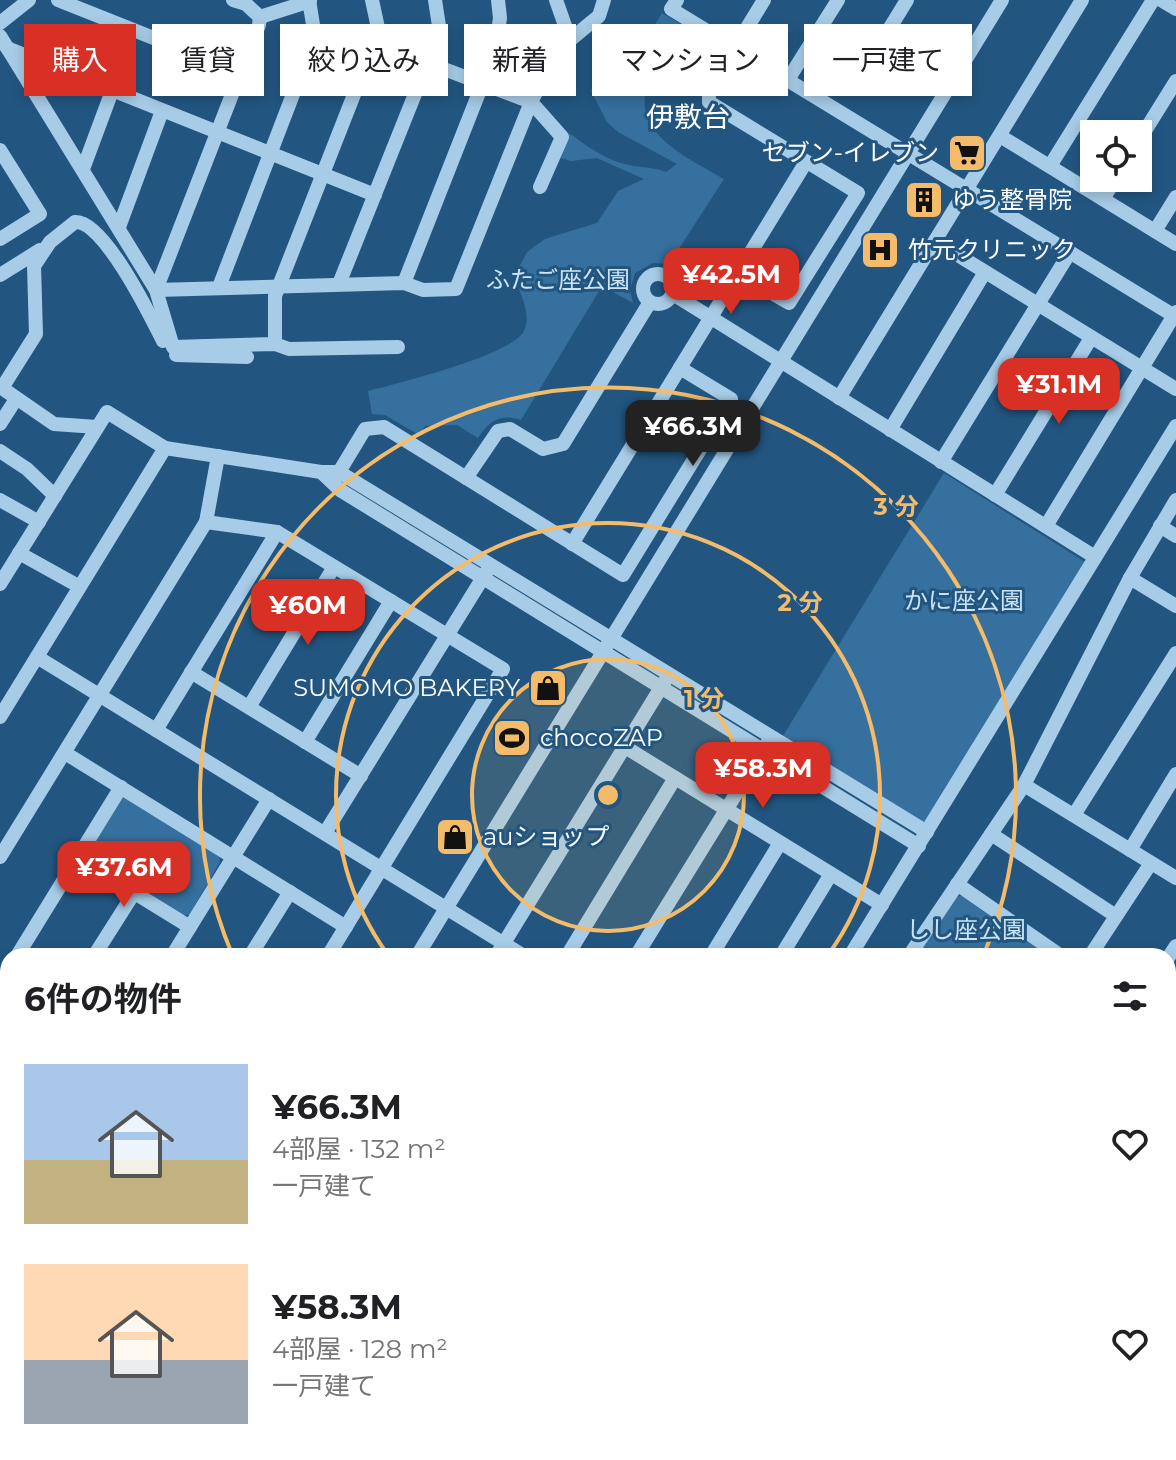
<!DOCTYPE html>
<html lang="ja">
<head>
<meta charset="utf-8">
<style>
  body { margin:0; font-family:Montserrat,"Noto Sans JP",sans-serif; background:#f2f2f2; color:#202124; height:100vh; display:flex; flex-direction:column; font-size:30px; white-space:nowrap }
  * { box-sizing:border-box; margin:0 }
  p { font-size:26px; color:#757577 }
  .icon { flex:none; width:44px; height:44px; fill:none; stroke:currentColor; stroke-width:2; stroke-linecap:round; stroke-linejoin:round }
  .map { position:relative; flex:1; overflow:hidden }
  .sheet { position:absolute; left:0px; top:948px; width:1176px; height:512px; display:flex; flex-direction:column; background:#fff; border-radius:24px 24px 0 0; box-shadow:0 4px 12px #0003 }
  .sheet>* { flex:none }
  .hud { position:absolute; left:24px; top:24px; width:1128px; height:72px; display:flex; gap:16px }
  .controls { position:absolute; left:1080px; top:120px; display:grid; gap:16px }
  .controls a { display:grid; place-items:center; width:72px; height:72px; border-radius:0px; background:#fff; box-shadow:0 4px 12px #0003; font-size:40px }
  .price { position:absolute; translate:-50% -68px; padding:0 18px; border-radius:16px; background:#d93025; color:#fff; font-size:26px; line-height:52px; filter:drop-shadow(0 2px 4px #0008) }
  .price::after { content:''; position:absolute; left:50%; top:48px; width:24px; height:18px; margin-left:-12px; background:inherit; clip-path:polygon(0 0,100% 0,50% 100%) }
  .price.active { background:#222; color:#fff }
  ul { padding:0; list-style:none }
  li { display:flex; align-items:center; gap:24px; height:200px; padding:0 24px }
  li span { display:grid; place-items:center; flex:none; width:224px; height:160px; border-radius:0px; color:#555 }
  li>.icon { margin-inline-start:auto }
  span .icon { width:96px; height:96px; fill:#fffc; stroke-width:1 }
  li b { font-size:34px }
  h2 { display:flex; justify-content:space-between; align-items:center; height:96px; padding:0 24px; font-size:34px }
  .tag { padding:0 28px; border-radius:0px; background:#fff; box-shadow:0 4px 12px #0003; font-size:28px; line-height:72px }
  .tag.active { background:#d93025; color:#fff }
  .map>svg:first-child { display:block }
  .green { fill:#36709e }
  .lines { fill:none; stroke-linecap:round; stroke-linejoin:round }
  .minor { stroke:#a7cce7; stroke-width:14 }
  .ring { fill:none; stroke:#f3bb6a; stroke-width:4 }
  .labels { text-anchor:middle; stroke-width:6; stroke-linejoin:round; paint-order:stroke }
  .poi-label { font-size:24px; fill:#fff; stroke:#225680; text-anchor:start }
  .park-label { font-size:24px; fill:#cbe3f5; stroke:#225680 }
  .quarter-label { font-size:28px; fill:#fff; stroke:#225680 }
  .centre { fill:#f3bb6a; stroke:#225680; stroke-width:4 }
  .ring-label { font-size:24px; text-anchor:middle; font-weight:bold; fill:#f3bb6a; stroke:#225680; stroke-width:6; stroke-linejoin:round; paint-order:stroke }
</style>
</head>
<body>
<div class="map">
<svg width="1176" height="1460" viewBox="0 0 1176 1460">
  <rect width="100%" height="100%" fill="#225680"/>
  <!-- green -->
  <g class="green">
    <path d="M662,13L682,25C671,43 658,61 650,80C626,132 689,158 724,179L669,264L653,263L635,273L630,290L633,303L602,286L521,420C500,413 489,421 478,438L457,425L425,426L419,435L385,415L372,414L368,391C399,383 512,355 524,331C532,314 520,293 514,277L527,252L545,239L597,223L618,191L644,179L597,158L571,161L561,158L569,133C586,145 601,157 621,163C636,168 651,166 666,172L677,164L618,132L607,122L591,91L599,74L636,56Z"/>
    <polygon points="944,473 1085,562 927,821 919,822 783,736"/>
    <polygon points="121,797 126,797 219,854 220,862 189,915 182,915 90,858 89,851"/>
    <polygon points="964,895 1053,956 922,956 921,950 957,897"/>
    <polygon points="1176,996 1176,1164 1168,1169 1168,1010"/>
    <polygon points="1168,1334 1176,1344 1176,1450 1147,1460 1104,1452 1168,1452"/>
    <polygon points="26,1452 218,1452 212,1460 25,1460"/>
    <polygon points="222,1452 386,1452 389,1460 217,1460"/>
    <polygon points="990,1452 1084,1452 1077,1460 998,1460"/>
  </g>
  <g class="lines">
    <!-- minor -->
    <g class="minor">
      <polyline points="58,0 239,72"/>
      <polyline points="233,0 246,4 260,17 259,25 156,290 404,283 423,290 456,289 531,102 428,63"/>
      <polyline points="556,0 569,37"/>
      <polyline points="677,0 671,9 1176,317"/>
      <polyline points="1161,0 1176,9"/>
      <polyline points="260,17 310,1"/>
      <polyline points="0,23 29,0"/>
      <polyline points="822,27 872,57 907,0"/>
      <polyline points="0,36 156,290 173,347 275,344 289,349 398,347"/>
      <polyline points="7,48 375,195"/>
      <polyline points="789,78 838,0"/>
      <polyline points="1000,136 1176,244"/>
      <polyline points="1138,142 1176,81"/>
      <polyline points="0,150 40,214 0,239"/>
      <polyline points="1050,166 1153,0"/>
      <polyline points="83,169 112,91"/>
      <polyline points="540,187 562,137 531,102 559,49 599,16 604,0"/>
      <polyline points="1103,199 1116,178"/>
      <polyline points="119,227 162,111"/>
      <polyline points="1155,231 1176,197"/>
      <polyline points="935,241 1176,389"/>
      <circle cx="658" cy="289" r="15"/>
      <polyline points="739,274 789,303 858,193 709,102 709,90 764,0"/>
      <polyline points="0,275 40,250"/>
      <polyline points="404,283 495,52 500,18 498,0"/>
      <polyline points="339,284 437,39 439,26 435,0"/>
      <polyline points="219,287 315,37 309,0"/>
      <polyline points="673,294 1095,557"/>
      <polyline points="275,344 275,296 375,41 378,28 372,0"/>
      <polyline points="176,355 247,357"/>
      <polyline points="839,398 1082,0"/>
      <polyline points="0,424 16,399"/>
      <path d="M97,427L54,424L2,388L36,334L34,266L50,242L75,222C103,219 151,317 163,341"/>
      <polyline points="890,430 985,272"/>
      <polyline points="0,451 27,469 55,496"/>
      <polyline points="941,462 1070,252"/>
      <polyline points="321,472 340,490 919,846"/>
      <polyline points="336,477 365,429 384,427 623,575 731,399 680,368"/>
      <polyline points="466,478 498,431 510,429 543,449 563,444 650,302"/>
      <polyline points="995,495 1091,338"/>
      <polyline points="0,500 39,522"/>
      <polyline points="206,522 218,456"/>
      <polyline points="1046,526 1176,312"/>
      <polyline points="1160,526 1176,536"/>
      <polyline points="572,544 806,162"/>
      <polyline points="19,553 73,583"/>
      <polyline points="1130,578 1176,606"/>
      <polyline points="0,584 107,412 165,448 321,472 339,472 927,832"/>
      <polyline points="37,657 524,956"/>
      <polyline points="191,672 361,776"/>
      <polyline points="249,707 334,567"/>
      <polyline points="0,717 165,448"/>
      <polyline points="156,730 277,532"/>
      <polyline points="305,742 391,601"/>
      <polyline points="625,747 882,905"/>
      <polyline points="65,753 346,927"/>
      <polyline points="1024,785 1176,878"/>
      <polyline points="1074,815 1176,653"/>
      <polyline points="325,833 487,571"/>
      <polyline points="991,834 1116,916"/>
      <polyline points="1130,850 1176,774"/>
      <polyline points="0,857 206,522 277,532 503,669 328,956"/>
      <polyline points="78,858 190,927"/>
      <polyline points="957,884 1061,956"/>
      <polyline points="17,956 121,787"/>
      <polyline points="94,956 134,893"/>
      <polyline points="172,956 269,799"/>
      <polyline points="250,956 290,892"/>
      <polyline points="417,956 1002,0"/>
      <polyline points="496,956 665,681"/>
      <polyline points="567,956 675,778"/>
      <polyline points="636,956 768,742"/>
      <polyline points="711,956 780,843"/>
      <polyline points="781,956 831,874"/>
      <polyline points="850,956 1176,426"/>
      <polyline points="909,956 1024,785 1130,578 1176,500"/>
      <polyline points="1090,956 1151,863"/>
      <polyline points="1168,958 1176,946"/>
      <polyline points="0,984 8,971"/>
      <polyline points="0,1047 8,1052"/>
      <polyline points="0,1134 8,1139"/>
      <polyline points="0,1239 8,1226"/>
      <polyline points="0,1349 8,1336"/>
      <polyline points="0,1449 8,1443"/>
      <polyline points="407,1452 419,1460"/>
      <polyline points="641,1452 654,1460"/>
      <polyline points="754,1452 766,1460"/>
      <polyline points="860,1452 872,1460"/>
      <polyline points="567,1460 573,1452"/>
    </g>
  </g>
  <!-- distance rings -->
  <circle cx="608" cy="795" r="136" fill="#f3bb6a" fill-opacity=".12"/>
  <g class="ring">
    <circle cx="608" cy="795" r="136"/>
    <path d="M388 955A272 272 0 1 1 828 955"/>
    <path d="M232 954A408 408 0 1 1 984 954"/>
  </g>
  <!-- icons -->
  <defs>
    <symbol id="supermarket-square" viewBox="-11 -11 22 22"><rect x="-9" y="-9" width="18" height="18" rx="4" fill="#f3bb6a" stroke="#225680"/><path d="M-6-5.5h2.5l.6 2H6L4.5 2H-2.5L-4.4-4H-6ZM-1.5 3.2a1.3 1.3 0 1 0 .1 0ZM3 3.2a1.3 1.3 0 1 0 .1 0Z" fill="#111"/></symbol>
    <symbol id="building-square" viewBox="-11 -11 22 22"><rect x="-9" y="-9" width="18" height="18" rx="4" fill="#f3bb6a" stroke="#225680"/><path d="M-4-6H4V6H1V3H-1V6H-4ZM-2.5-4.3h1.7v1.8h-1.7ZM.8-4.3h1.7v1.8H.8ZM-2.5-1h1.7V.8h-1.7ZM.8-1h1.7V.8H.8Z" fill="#111"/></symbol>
    <symbol id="hospital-square" viewBox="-11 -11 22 22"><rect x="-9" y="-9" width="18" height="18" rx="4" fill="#f3bb6a" stroke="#225680"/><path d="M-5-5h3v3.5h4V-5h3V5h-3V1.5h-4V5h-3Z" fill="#111"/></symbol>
    <symbol id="shop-square" viewBox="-11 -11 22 22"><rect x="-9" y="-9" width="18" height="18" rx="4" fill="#f3bb6a" stroke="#225680"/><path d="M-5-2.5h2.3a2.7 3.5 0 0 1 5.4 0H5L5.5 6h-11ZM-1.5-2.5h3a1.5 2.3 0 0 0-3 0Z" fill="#111"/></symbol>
    <symbol id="stadium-square" viewBox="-11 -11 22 22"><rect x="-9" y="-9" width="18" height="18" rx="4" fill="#f3bb6a" stroke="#225680"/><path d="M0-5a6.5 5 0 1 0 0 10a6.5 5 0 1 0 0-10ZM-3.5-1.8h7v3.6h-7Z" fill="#111"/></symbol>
  </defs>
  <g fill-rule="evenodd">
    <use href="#supermarket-square" x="945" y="131" width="44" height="44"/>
    <use href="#building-square" x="902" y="178" width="44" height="44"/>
    <use href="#hospital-square" x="858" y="228" width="44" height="44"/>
    <use href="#shop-square" x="526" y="666" width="44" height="44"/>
    <use href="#stadium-square" x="490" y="716" width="44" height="44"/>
    <use href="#shop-square" x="433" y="815" width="44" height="44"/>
  </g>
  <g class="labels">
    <!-- poi labels -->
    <g class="poi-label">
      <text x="939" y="161" text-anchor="end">セブン-イレブン</text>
      <text x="952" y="208">ゆう整骨院</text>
      <text x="908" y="258">竹元クリニック</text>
      <text x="520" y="696" text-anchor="end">SUMOMO BAKERY</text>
      <text x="540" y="746">chocoZAP</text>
      <text x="483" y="845">auショップ</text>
    </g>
    <!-- park labels -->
    <g class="park-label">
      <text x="558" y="288">ふたご座公園</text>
      <text x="964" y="609">かに座公園</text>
      <text x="966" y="938">しし座公園</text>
    </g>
    <!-- quarter labels -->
    <g class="quarter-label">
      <text x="688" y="127">伊敷台</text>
    </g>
  </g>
  <circle cx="608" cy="795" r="12" class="centre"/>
  <g class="ring-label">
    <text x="896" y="515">3 分</text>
    <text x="800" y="611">2 分</text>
    <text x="704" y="707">1 分</text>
  </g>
</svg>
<div class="controls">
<a><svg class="icon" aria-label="locate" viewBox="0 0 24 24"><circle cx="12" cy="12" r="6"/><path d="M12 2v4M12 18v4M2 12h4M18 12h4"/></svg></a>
</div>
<b class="price" style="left:731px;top:316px">¥42.5M</b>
<b class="price" style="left:1059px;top:426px">¥31.1M</b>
<b class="price active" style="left:693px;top:468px">¥66.3M</b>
<b class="price" style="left:308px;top:647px">¥60M</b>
<b class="price" style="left:763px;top:810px">¥58.3M</b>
<b class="price" style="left:124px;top:909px">¥37.6M</b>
<div class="hud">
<a class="tag active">購入</a>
<a class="tag">賃貸</a>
<a class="tag">絞り込み</a>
<a class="tag">新着</a>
<a class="tag">マンション</a>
<a class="tag">一戸建て</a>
</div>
<section class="sheet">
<h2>6件の物件<svg class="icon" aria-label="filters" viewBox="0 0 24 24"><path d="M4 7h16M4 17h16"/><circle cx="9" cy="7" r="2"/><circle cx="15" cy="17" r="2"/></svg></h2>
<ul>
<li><span style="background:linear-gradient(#a9c7e8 60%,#c2b280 0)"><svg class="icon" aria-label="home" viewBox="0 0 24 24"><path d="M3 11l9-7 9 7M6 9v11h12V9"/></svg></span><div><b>¥66.3M</b><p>4部屋 · 132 m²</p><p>一戸建て</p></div><svg class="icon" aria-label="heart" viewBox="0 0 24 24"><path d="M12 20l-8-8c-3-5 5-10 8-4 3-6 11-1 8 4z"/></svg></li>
<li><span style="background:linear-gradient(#ffd9b3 60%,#9aa5b1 0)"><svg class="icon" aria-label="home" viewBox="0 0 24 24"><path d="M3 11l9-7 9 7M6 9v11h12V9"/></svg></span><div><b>¥58.3M</b><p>4部屋 · 128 m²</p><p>一戸建て</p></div><svg class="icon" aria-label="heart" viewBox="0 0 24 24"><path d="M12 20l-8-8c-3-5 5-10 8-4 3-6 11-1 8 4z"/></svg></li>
</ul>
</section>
</div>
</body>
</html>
